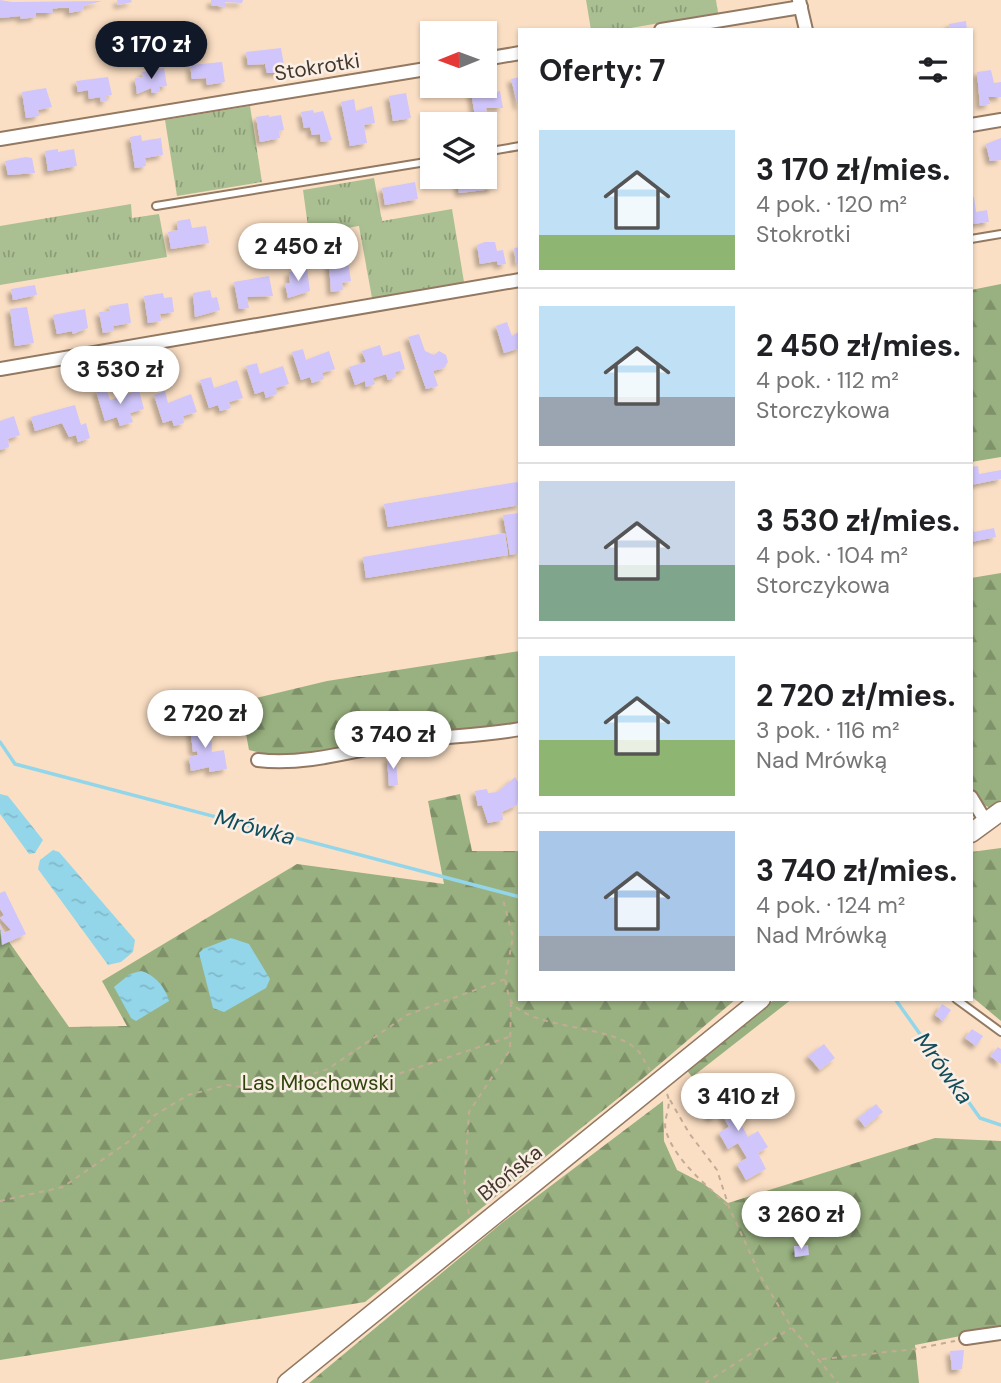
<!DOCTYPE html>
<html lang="pl">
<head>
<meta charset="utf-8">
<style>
  body { margin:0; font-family:"DM Sans",sans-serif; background:#f2f2f2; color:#202124; height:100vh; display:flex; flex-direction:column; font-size:26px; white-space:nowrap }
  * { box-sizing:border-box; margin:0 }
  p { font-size:23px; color:#757577 }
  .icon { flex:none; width:38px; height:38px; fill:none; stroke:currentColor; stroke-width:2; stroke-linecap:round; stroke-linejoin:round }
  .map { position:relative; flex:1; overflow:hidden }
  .details { position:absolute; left:518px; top:28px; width:455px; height:973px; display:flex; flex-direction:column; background:#fff; border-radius:0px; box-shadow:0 2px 5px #0004 }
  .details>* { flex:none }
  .needle { width:46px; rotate:269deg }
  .buttons { position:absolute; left:420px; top:21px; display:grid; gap:14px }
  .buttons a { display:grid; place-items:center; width:77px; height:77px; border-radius:0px; background:#fff; box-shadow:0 2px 5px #0004; font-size:35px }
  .price { position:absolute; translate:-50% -60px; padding:0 16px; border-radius:24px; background:#fff; color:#222; font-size:23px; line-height:46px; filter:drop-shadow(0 2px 4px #0008) }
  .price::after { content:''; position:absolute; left:50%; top:42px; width:21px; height:16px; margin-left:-10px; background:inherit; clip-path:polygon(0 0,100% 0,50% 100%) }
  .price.selected { background:#111827; color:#fff }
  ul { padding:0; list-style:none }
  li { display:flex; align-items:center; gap:21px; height:175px; padding:0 21px }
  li+li { border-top:2px solid #e0e0e0 }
  li span { display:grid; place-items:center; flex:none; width:196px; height:140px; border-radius:0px; color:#555 }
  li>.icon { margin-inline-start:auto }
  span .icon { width:84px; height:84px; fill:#fffc; stroke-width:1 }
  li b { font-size:30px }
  h2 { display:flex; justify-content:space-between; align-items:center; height:84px; padding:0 21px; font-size:30px }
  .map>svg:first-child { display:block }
  .grass { fill:url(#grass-tufts) }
  .forest { fill:url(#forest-firs) }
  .water { fill:url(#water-ripples) }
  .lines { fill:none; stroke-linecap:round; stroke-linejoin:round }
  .stream { stroke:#93d6ea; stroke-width:3.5 }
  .building { fill:#d0c6fb; filter:url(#shadow) }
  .lane-casing { stroke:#937961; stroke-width:10 }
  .street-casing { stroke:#937961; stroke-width:16 }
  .secondary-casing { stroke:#937961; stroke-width:21 }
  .path { stroke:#c2ab95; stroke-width:2; stroke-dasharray:5 5; stroke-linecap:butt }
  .lane { stroke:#fff; stroke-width:6 }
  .street { stroke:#fff; stroke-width:12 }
  .secondary { stroke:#fff; stroke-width:18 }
  .labels { text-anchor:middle; stroke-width:5; stroke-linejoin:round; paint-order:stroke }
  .street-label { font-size:21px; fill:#43382d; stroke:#fbefe5 }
  .park-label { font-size:21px; fill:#2f440d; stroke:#fbefe5 }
  .water-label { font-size:23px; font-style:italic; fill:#124d5b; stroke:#fbefe5 }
</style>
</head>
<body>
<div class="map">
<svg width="1001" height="1383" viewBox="0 0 1001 1383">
  <defs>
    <pattern id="grass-tufts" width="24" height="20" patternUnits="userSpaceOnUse" patternTransform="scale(1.75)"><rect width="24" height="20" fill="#aac092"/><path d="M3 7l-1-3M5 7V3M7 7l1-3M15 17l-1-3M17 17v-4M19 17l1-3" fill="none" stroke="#8c9d78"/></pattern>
    <pattern id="forest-firs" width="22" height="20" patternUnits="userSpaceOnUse" patternTransform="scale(1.75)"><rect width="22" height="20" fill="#99b180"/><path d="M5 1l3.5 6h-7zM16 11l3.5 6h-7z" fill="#7e9169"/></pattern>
    <pattern id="water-ripples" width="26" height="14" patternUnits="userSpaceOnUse" patternTransform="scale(1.75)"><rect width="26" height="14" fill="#93d6ea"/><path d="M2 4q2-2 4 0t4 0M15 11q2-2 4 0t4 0" fill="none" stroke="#80b8c9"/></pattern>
    <filter id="shadow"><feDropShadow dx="-4" dy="4" stdDeviation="2" flood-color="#0004"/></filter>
  </defs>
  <rect width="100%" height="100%" fill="#fbdfc4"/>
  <!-- grass -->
  <g class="grass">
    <polygon points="586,0 716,0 718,13 619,30 591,30"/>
    <polygon points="250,106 262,182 177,196 165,120"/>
    <polygon points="374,178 382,221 452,209 464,282 372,298 359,226 309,234 303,190"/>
    <polygon points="131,204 132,218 159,214 167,257 0,285 0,226"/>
  </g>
  <!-- forest -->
  <g class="forest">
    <polygon points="1001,284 1001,457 971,462 971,290"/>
    <polygon points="1001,573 1001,800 990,808 982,804 971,787 971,578"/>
    <polygon points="520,651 520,725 286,759 249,750 240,702 327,681"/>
    <polygon points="460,794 472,851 520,851 520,999 736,999 647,1075 365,1302 0,1360 0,929 69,1027 127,1026 102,981 297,864 444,884 428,801"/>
    <polygon points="1001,848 1001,1021 971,996 971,852"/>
    <polygon points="775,999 792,999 692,1077 686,1069"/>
    <polygon points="663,1101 664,1141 677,1170 704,1184 728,1203 935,1138 1001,1141 1001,1328 915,1345 919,1383 309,1383 503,1222"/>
  </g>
  <!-- water -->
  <g class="water">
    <polygon points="0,794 8,796 43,840 35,853 29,854 0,814"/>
    <polygon points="53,850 59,852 135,940 133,952 121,962 108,965 38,869 40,860"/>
    <polygon points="231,938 249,944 270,979 266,988 224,1012 213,1008 199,953 203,949"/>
    <path d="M141,971C154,974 166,988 169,1001L136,1021L131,1018L114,987L130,974Z"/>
  </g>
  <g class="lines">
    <!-- stream -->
    <g class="stream">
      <polyline points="0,742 15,764 520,897"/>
      <polyline points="895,999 980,1118 1001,1125"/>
    </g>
  </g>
  <!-- building -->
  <g class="building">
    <polygon points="0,0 12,2 102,1 83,6 84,10 69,13 69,8 58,8 52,9 53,13 36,13 36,17 21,19 20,16 0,18"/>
    <polygon points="117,0 131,0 132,2 118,5"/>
    <polygon points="211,0 243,0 242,3 225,2 225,7 211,5"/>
    <polygon points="966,21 967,30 950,30 949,24"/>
    <polygon points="484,24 485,33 475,33 474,25"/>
    <polygon points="281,48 285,71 281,73 267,73 265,64 248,65 246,52"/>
    <polygon points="222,62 225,82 207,85 206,78 192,79 190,65"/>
    <polygon points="164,68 167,86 159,87 160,92 152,93 151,88 137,94 135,78 143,77 142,72"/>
    <polygon points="991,70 994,83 1001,82 1001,97 988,97 990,104 980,106 977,72"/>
    <polygon points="108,77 112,95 106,96 107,101 101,102 100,97 89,99 88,90 78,92 76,81"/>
    <polygon points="520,77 520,106 518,106 511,79"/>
    <polygon points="470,86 482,86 484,96 500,91 503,108 486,108 488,120 476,122"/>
    <polygon points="46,88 52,107 38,110 39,116 26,118 22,92"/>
    <polygon points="406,93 411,118 393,121 389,96"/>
    <polygon points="354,99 356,111 372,106 375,123 364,125 367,143 350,146 341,102"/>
    <polygon points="313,110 314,113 323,111 332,140 321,142 320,134 312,135 310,127 304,128 301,112"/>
    <polygon points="269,115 269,117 281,115 284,130 279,131 280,138 260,142 256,117"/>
    <polygon points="141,135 142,141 161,138 163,155 145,158 146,166 135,168 130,137"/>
    <polygon points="1001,138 1001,160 990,161 986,144"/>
    <polygon points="58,149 58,152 74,149 77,166 48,171 45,151"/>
    <polygon points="26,157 32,158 35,173 8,175 5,161"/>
    <polygon points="486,170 490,170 493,189 459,193 457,177 485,177"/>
    <polygon points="415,182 418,199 385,205 382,188"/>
    <polygon points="971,197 974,197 976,212 987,210 989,222 971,224"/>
    <polygon points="190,219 192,228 206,226 209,243 171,249 168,232 178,230 177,221"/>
    <polygon points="485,242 495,242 497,251 503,250 506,264 498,265 497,261 480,264 477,245"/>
    <polygon points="520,247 520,262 516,263 514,248"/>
    <polygon points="338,262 348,262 351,281 342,283 343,290 331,292 329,264"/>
    <polygon points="307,269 310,291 288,298 285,283 290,283 289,272"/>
    <polygon points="269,276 273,296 247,297 249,308 239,309 234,282"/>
    <polygon points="35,285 37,295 13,300 11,289"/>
    <polygon points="210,290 212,298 217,297 220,310 195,317 193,293"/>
    <polygon points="163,293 164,298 172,297 174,312 160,314 161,321 148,323 144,296"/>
    <polygon points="128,303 131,323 113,326 114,331 103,333 99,312 110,311 109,306"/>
    <polygon points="27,307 34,343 15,346 10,309"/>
    <polygon points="85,309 88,328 73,334 72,331 57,334 53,315"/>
    <polygon points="507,322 512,336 520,331 520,348 504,353 496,326"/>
    <polygon points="419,334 425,351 434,355 439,351 446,355 448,362 444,368 433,371 438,386 426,389 408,337"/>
    <polygon points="380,345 383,356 400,351 405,369 395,372 396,377 388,380 386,374 373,378 375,384 366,387 365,381 355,385 349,367 366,362 362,351"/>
    <polygon points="303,349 306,360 329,351 335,369 322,373 324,379 312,383 310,377 301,380 292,352"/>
    <polygon points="257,363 260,374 283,366 289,384 276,388 277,394 266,398 264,391 255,394 246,366"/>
    <polygon points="211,377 214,388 237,380 243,398 229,402 231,408 220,411 218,405 209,408 200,380"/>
    <polygon points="106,388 110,400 139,390 144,409 130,413 133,422 120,426 117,417 105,421 96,391"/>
    <polygon points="165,391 168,403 191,394 197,412 183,416 184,423 174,426 172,420 163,423 154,395"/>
    <polygon points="75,405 81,425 86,423 90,438 78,442 76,435 69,437 62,423 35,431 31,417"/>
    <polygon points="14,416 20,435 8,439 9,447 0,450 0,421"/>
    <polygon points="978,466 979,474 1001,470 1001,479 971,485 971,467"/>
    <polygon points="517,482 520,486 520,505 388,527 384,504"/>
    <polygon points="519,513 520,553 510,555 503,515"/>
    <polygon points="971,525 974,532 994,528 996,537 971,542"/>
    <polygon points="505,533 508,555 366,578 363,557"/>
    <polygon points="206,722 211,731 212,752 224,750 227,769 209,772 209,767 191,771 189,757 198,755 197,751 193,752 190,726"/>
    <polygon points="395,755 399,755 400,761 396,761 398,785 389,786 387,758 396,758"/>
    <polygon points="515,777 520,785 517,805 502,812 503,820 488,823 482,805 478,806 475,791 487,789 488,793 498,792"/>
    <polygon points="5,891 26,934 2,945 0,924 4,933 11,930 0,918 4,915 0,909 0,893"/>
    <polygon points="942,1004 951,1010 943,1021 935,1015"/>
    <polygon points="972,1029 983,1036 976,1046 965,1038"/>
    <polygon points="824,1044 835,1058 820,1070 808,1056"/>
    <polygon points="998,1047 1001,1049 1001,1064 990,1056"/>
    <polygon points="722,1090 731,1105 740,1100 750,1116 740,1122 748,1137 758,1131 768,1147 758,1153 766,1169 746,1180 737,1164 747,1158 738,1143 728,1149 719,1133 729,1127 721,1112 711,1118 701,1102"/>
    <polygon points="876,1104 883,1112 865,1127 858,1118"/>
    <polygon points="808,1245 809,1255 795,1257 794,1246"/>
    <polygon points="964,1350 962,1369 952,1370 950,1351"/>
  </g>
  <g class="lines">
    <defs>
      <g id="lane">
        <polyline points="485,152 520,146"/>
        <polyline points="156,206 432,161"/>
        <polyline points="971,239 1001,234"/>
        <polyline points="956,999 1001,1032"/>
      </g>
      <g id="street">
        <polyline points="799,0 806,30"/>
        <polyline points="661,30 801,7"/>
        <polyline points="485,59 520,53"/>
        <polyline points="971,125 1001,120"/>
        <polyline points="0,139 432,68"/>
        <polyline points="0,369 520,280"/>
        <path d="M258,760C307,766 358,749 407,741C445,736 482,736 520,729"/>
        <polyline points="971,797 986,822"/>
        <polyline points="966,1338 1001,1333"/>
      </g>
      <g id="secondary">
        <polyline points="971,833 1001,811"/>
        <polyline points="287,1383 761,999"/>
      </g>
    </defs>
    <!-- lane casing -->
    <use href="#lane" class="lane-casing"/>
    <!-- street casing -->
    <use href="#street" class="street-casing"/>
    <!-- secondary casing -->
    <use href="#secondary" class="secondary-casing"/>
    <!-- path -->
    <g class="path">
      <path d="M505,980C507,986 508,996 511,1001C528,1030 615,1024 638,1051C643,1056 645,1064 650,1070"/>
      <polyline points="371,1083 509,1037"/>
      <path d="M667,1094C673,1106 662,1119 666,1131C675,1161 707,1185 729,1207"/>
      <polyline points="670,1100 689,1133 717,1170 729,1207 761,1277 792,1328 838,1383"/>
      <polyline points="0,1201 63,1187 128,1142 155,1115 188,1095 227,1085 263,1090 328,1069 407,1015 505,979 513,937 502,896"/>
      <polyline points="469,1214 464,1188 469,1112 510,1050 511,1002"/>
      <polyline points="822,1359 915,1349 955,1341"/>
      <polyline points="705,1383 791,1328"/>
    </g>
    <!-- lane -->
    <use href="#lane" class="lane"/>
    <!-- street -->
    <use href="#street" class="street"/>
    <!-- secondary -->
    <use href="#secondary" class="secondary"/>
  </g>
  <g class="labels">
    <!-- street labels -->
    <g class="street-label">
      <text transform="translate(317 67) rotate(-9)" y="7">Stokrotki</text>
      <text transform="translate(510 1173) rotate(-39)" y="7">Błońska</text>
    </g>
    <!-- park labels -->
    <g class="park-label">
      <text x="318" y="1090">Las Młochowski</text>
    </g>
    <!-- water labels -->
    <g class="water-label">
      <text transform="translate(255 827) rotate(15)" y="8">Mrówka</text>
      <text transform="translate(944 1068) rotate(54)" y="8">Mrówka</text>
    </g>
  </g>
</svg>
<div class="buttons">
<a><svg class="needle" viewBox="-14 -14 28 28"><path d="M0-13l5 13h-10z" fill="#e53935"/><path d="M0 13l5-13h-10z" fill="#757577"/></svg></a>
<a><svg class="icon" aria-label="layers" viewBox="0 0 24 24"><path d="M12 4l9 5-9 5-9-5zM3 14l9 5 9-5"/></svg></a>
</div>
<b class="price selected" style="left:151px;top:81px">3 170 zł</b>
<b class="price" style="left:298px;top:283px">2 450 zł</b>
<b class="price" style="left:120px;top:406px">3 530 zł</b>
<b class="price" style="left:205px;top:750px">2 720 zł</b>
<b class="price" style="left:393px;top:771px">3 740 zł</b>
<b class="price" style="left:738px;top:1133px">3 410 zł</b>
<b class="price" style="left:801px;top:1251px">3 260 zł</b>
<section class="details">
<h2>Oferty: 7<svg class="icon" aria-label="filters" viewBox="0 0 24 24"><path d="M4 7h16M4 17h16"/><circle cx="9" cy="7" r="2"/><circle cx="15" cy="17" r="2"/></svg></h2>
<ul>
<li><span style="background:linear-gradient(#bfe0f5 75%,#8fb573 0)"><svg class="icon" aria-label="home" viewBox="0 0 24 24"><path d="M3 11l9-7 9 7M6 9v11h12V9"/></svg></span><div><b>3 170 zł/mies.</b><p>4 pok. · 120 m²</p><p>Stokrotki</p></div></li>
<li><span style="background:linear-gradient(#bfe0f5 65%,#9aa5b1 0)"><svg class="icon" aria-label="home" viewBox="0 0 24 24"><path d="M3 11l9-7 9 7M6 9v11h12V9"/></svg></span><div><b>2 450 zł/mies.</b><p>4 pok. · 112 m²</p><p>Storczykowa</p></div></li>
<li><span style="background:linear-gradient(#c9d6e8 60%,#7fa58c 0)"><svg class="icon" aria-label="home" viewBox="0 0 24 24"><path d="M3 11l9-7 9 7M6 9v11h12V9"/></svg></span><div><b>3 530 zł/mies.</b><p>4 pok. · 104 m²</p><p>Storczykowa</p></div></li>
<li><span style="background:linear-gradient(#bfe0f5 60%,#8fb573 0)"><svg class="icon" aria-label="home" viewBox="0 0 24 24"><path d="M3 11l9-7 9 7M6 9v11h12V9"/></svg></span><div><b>2 720 zł/mies.</b><p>3 pok. · 116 m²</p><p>Nad Mrówką</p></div></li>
<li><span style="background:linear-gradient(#a9c7e8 75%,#9aa5b1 0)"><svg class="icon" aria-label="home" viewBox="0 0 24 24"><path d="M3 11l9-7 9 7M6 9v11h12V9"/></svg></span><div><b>3 740 zł/mies.</b><p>4 pok. · 124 m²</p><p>Nad Mrówką</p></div></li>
</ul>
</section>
</div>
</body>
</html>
